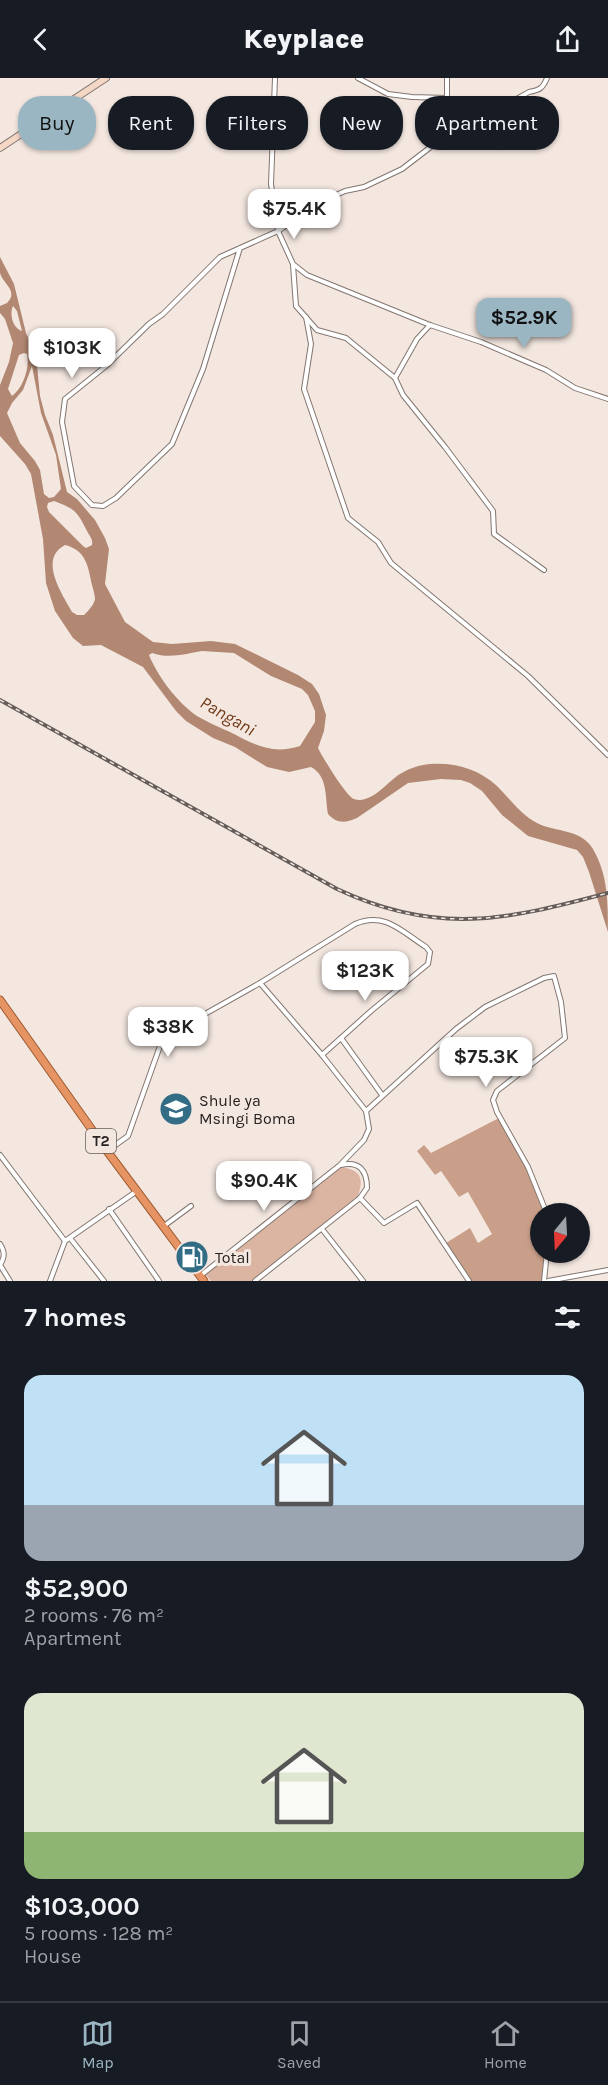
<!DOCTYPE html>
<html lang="en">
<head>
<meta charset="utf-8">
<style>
  body { margin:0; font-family:Karla,sans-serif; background:#242831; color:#f1f3f6; height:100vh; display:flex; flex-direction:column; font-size:22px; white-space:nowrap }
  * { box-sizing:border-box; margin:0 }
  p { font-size:20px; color:#9ea1a6 }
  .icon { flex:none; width:33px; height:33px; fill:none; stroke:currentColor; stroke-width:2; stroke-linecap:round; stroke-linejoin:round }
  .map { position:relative; height:1203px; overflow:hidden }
  .panel { display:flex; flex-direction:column; background:#171b24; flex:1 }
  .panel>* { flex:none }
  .guide { position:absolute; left:18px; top:18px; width:573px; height:54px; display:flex; gap:12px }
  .needle { width:39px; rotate:198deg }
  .tools { position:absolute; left:530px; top:1125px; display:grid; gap:12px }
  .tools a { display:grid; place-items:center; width:60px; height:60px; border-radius:50%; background:#171b24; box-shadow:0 2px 4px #0004; font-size:30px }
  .price { position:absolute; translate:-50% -51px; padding:0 14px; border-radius:12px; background:#fff; color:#222; font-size:20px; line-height:39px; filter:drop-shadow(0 2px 3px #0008) }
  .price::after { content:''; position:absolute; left:50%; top:36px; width:18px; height:14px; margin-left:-9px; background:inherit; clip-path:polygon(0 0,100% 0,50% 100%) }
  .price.on { background:#9bb6c3; color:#111 }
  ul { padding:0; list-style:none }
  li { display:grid; align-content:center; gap:12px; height:318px; padding:0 24px }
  li span { display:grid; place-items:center; height:186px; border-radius:18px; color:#555 }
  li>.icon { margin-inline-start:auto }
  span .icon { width:108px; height:108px; fill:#fffc; stroke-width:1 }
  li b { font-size:26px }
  h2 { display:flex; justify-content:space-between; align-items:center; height:72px; padding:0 24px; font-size:26px }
  .chip { padding:0 21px; border-radius:24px; background:#171b24; box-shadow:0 2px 4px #0004; font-size:21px; line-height:54px }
  .chip.on { background:#9bb6c3; color:#111 }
  header { display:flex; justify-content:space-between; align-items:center; height:78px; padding:0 24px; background:#171b24; font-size:27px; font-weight:800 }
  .dock { display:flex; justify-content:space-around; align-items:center; height:84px; border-top:2px solid #363941; background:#171b24; font-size:16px; color:#9ea1a6 }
  .dock a { display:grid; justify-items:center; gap:3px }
  .dock .on { color:#9bb6c3 }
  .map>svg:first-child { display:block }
  .green { fill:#dbb5a2 }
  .forest { fill:#ca9f89 }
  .water { fill:#b28873; fill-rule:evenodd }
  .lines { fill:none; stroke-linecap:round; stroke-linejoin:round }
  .minor-casing { stroke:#827670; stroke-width:6 }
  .secondary-casing { stroke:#827670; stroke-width:8 }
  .trunk-casing { stroke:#9f5c33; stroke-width:9 }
  .minor { stroke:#fff; stroke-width:4 }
  .secondary { stroke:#f5d7c5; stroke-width:6 }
  .trunk { stroke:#e69464; stroke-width:7 }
  .rail-casing { stroke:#645d5a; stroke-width:4 }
  .rail { stroke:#f4e7e0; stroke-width:1.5; stroke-dasharray:4.5; stroke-linecap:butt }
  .labels { text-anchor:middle; stroke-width:6; stroke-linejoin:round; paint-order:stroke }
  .shield { fill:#f4e7e0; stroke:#655e5a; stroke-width:1.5 }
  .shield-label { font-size:15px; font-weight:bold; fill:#282321 }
  .poi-label { font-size:16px; fill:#282321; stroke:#f4e7e0; text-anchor:start }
  .water-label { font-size:18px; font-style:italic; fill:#733c1b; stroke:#f4e7e0 }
</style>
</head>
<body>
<header><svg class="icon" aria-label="back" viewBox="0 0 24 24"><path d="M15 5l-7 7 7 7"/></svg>Keyplace<svg class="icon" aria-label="share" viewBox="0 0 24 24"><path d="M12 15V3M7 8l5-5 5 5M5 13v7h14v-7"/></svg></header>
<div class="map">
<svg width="608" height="1203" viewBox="0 0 608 1203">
  <rect width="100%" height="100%" fill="#f4e7e0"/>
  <!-- green -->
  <path class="green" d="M341,1089C361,1092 364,1100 358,1118L252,1203H211L205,1196Z"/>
  <!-- forest -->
  <polygon class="forest" points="499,1040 527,1090 545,1135 540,1136 540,1174 545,1175 542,1203 471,1203 446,1165 470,1150 478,1165 492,1156 468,1114 459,1119 441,1093 435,1097 417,1073 424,1067 431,1075"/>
  <!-- water -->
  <path class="water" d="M0,179L14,206L26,255L36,277L40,318L45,337L53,357L67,414L77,421L95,442L105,460L109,471L105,506L125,544L153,564L172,566L211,563L235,566L298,597L312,606L319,616L326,637L324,653L318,670C323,680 346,718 354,721C371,727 388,703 400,696C410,690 419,687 430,686C454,684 479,691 497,708C510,721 520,736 537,745C557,755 580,750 593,771C608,797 608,824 608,854L589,794L583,779L577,772L528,758L502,737L482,713L470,705L461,702L441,701L408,705L357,740C345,745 337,746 328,736C325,719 328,698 311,689L289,694L267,689L235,669L213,660L186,643L176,633L143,589L101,567L83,568L73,560L55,533L46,505L43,461L31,396L25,386L0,358V307L9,284L13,265L5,241L0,235V228L7,225C19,213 3,206 0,195C0,190 0,184 0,179ZM13,228L17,233L22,253C13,250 9,237 13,228ZM24,275L27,276C30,290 23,310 12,318L8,311L19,277ZM32,288L41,335L56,377L61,411L54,419L49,420L44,416L40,392L35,383L20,365L7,335L12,325L23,312ZM54,423C75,431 77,433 87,453C90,459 93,461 92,467L86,470L83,468L49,434L47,429L48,425ZM65,467C86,472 88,488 92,507C93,511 95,517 95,521C94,527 88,533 84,537H77L72,534C62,516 38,481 65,467ZM202,573L234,575L271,598L302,611L308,617L315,633V644L300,668C272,677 255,667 230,654C219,649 207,644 197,638C177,624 158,599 149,577L152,575C169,581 185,576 202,573Z"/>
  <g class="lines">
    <defs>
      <g id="minor">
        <polyline points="275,0 271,106 278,153 293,186 307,197 430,247 481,264 546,292 575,310 608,321"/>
        <polyline points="358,0 388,16 412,19 447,20 458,30 473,50 497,69"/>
        <polyline points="447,20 447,0"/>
        <path d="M240,170L203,291L172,366L116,420L103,428L92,427L74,408L62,344L65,321L106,288L149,246L163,236L220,179L278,153L316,126L345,113L364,109L402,91L432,68L529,14C540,12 543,10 547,0"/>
        <polyline points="293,187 296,228 317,252 346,260 395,300 403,317 445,369 493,433 494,456 544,492"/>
        <polyline points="306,239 311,266 304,311 348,440 378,464 391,485 528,598 608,677"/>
        <polyline points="395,300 417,261 430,247"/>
        <polyline points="341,960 382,1017"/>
        <polyline points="366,1033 456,951 485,929 544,900 554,898 561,924 565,960 497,1013 493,1022 497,1034 528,1089 547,1136"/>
        <path d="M107,1073L128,1058L160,968L189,945L260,905L355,846C385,833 402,854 426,869L430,874L428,886L371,933L322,977"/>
        <polyline points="0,1077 65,1163"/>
        <polyline points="360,1120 384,1145 417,1125 469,1203"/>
        <polyline points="109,1131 159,1203"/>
        <polyline points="164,1148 191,1128"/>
        <polyline points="322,1151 363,1203"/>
        <polyline points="70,1160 104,1203"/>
        <path d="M0,1166C5,1174 5,1179 0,1187L10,1203"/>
        <polyline points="200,1198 340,1087 364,1062 369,1051 366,1033 322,977 260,905"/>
        <polyline points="50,1203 65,1163 137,1113"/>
        <path d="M255,1203L360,1120L367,1110C367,1092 359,1083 341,1087"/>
        <polyline points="544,1203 547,1174"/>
        <polyline points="548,1203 608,1192"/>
      </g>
      <polyline id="secondary" points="0,70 106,0"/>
      <polyline id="trunk" points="0,922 107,1073 204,1203"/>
    </defs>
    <!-- minor casing -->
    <use href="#minor" class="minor-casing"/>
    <!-- secondary casing -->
    <use href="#secondary" class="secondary-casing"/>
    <!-- trunk casing -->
    <use href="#trunk" class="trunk-casing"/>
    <!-- minor -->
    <use href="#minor" class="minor"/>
    <!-- secondary -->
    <use href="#secondary" class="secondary"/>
    <!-- trunk -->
    <use href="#trunk" class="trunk"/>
    <defs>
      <path id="rail" d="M0,622L337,811C437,858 507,842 608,815"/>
    </defs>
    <!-- rail casing -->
    <use href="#rail" class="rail-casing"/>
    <!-- rail -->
    <use href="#rail" class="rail"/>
  </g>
  <!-- icons -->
  <defs>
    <symbol id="school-disc" viewBox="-11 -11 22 22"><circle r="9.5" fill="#326c85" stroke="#f4e7e0"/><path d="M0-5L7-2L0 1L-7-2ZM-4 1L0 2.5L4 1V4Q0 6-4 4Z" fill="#fff"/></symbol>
    <symbol id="fuel-disc" viewBox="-11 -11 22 22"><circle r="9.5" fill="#326c85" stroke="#f4e7e0"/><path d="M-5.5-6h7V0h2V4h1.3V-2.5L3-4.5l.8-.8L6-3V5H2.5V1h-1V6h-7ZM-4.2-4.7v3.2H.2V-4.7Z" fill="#fff"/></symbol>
  </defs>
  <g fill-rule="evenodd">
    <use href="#school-disc" x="157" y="1012" width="38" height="38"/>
    <use href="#fuel-disc" x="173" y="1160" width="38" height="38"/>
  </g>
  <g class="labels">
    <!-- shield labels -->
    <rect class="shield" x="86" y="1051" width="30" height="24" rx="4.5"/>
    <g class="shield-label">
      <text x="101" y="1068">T2</text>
    </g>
    <!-- poi labels -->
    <g class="poi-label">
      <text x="199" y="1028">Shule ya<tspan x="199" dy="18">Msingi Boma</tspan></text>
      <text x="215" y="1185">Total</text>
    </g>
    <!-- water labels -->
    <g class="water-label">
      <text transform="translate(228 638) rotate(30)" y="6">Pangani</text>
    </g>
  </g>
</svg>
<div class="tools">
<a><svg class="needle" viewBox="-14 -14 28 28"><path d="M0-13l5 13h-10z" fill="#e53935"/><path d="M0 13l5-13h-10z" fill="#9ea1a6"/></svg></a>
</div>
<b class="price" style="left:294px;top:162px">$75.4K</b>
<b class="price on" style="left:524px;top:271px">$52.9K</b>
<b class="price" style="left:72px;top:301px">$103K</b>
<b class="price" style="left:365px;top:924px">$123K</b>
<b class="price" style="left:168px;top:980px">$38K</b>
<b class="price" style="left:486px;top:1010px">$75.3K</b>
<b class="price" style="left:264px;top:1134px">$90.4K</b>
<div class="guide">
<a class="chip on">Buy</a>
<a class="chip">Rent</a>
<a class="chip">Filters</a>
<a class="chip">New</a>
<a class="chip">Apartment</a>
</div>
</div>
<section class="panel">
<h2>7 homes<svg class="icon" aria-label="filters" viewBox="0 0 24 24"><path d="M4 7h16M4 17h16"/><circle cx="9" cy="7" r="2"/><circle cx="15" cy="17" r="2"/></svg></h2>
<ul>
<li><span style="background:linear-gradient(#bfe0f5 70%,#9aa5b1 0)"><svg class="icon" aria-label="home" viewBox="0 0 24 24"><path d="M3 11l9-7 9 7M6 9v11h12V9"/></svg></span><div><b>$52,900</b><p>2 rooms · 76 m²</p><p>Apartment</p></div></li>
<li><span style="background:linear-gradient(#dfe7d0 75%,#8fb573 0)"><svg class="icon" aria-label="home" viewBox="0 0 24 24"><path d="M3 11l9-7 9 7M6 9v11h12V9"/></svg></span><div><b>$103,000</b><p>5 rooms · 128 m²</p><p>House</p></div></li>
</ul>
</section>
<nav class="dock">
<a class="on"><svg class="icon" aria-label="map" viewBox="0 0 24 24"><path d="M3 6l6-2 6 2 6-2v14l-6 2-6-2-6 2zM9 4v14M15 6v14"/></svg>Map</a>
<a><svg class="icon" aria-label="saved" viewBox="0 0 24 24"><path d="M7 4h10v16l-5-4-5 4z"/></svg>Saved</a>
<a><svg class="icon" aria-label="home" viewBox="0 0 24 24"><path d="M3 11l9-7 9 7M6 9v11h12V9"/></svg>Home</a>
</nav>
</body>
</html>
